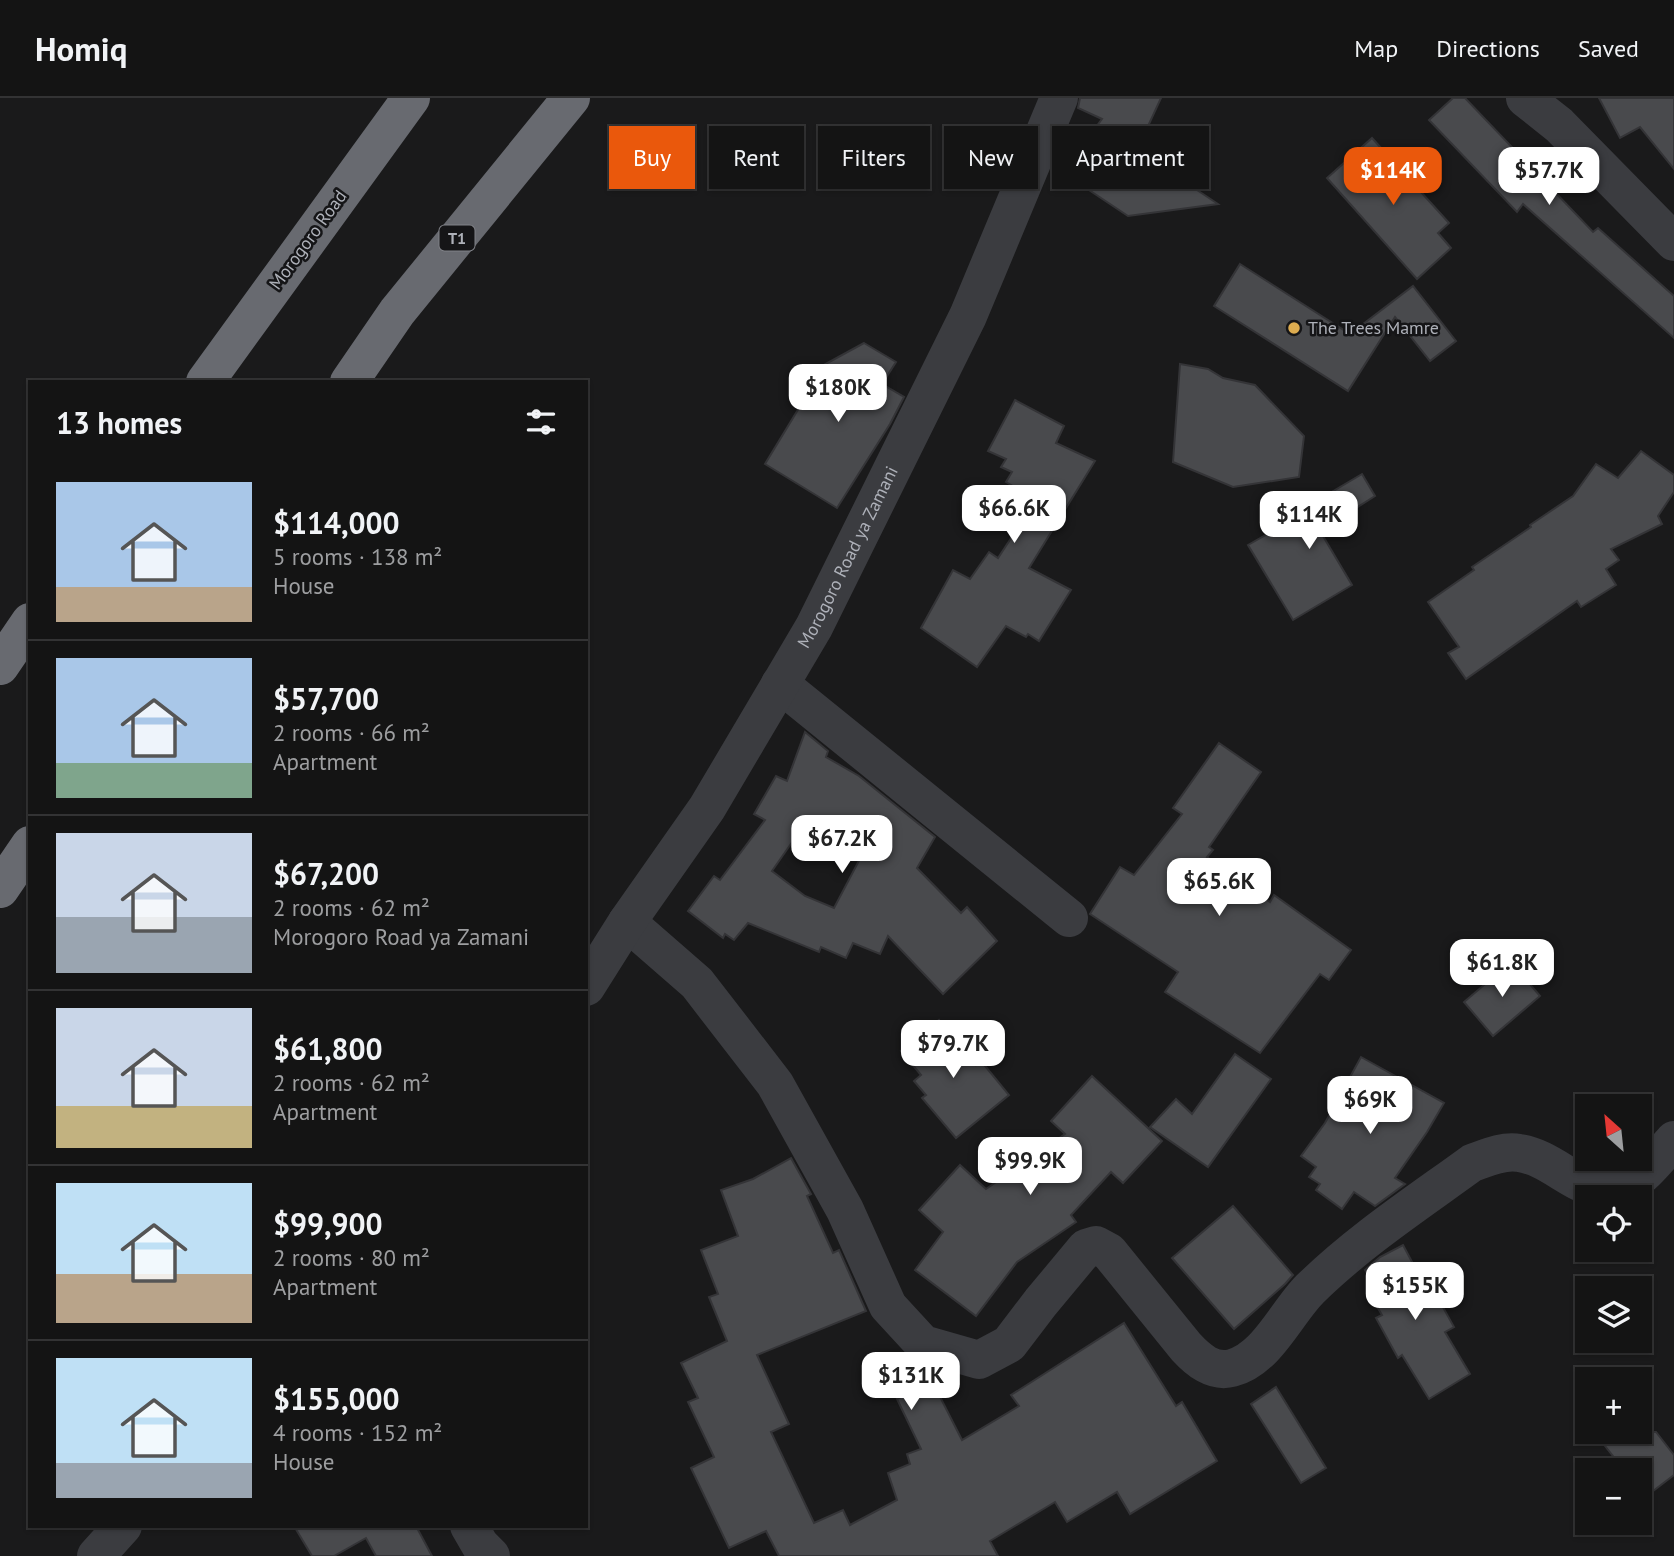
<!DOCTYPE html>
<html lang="en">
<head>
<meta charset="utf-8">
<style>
  body { margin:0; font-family:"PT Sans",sans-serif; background:#1d1d1d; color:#f1f3f6; height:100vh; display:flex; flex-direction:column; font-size:26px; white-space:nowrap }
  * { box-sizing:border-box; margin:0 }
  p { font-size:23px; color:#9d9ea0 }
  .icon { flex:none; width:38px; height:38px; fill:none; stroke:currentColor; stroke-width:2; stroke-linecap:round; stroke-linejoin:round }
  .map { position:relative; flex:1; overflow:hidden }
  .details { position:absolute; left:28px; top:282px; width:560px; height:1148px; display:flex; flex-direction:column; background:#141414; border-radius:0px; box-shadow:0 2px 5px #0004,0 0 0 2px #333334 }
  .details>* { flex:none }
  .top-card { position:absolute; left:609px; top:28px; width:665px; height:63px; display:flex; gap:14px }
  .needle { width:46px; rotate:333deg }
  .tools { position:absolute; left:1575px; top:996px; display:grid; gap:14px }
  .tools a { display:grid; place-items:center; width:77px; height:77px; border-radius:0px; background:#141414; box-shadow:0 2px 5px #0004,0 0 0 2px #333334; font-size:35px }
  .price { position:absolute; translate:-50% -60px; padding:0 16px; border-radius:14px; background:#fff; color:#222; font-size:23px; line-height:46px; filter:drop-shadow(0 2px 4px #0008) }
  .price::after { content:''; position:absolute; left:50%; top:42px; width:21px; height:16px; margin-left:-10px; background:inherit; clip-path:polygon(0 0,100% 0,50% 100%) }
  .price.on { background:#ea580c; color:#fff }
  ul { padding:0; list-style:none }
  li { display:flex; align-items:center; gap:21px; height:175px; padding:0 28px }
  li+li { border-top:2px solid #333334 }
  li span { display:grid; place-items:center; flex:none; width:196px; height:140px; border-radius:0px; color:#555 }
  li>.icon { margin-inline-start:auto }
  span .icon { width:84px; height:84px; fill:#fffc; stroke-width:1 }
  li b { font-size:30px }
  h2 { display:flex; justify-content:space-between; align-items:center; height:84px; padding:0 28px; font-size:30px }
  .tag { padding:0 24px; border-radius:0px; background:#141414; box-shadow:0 2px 5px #0004,0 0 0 2px #333334; font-size:24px; line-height:63px }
  .tag.on { background:#ea580c; color:#fff }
  header { display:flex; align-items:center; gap:42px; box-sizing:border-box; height:98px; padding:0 35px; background:#141414; border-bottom:2px solid #333334 }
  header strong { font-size:33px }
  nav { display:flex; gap:38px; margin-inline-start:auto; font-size:24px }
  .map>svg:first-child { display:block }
  .building { fill:#494a4d; stroke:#343437; stroke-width:2; fill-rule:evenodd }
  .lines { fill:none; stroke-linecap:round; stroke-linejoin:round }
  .minor { stroke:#3b3c40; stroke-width:38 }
  .highway { stroke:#686a70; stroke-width:38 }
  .poi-dot { fill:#ddac50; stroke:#151517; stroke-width:2.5 }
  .labels { text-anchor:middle; stroke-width:5; stroke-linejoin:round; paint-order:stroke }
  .shield { fill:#151517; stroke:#808288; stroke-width:2 }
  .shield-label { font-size:16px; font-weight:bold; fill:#aeb1b9 }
  .street-label { font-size:18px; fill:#aeb1b9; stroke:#151517 }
  .poi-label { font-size:18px; fill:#aeb1b9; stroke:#151517; text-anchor:start }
</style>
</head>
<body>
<header>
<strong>Homiq</strong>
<nav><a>Map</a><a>Directions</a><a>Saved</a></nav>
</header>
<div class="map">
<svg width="1674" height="1458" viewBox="0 0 1674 1458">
  <rect width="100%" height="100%" fill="#1a1a1b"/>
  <!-- building -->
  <g class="building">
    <polygon points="1080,0 1161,0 1137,52 1218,106 1128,118 1062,74 1102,21 1078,10"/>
    <polygon points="1453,0 1465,0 1593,134 1598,130 1674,198 1674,240 1523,106 1517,114 1429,22"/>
    <polygon points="1599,0 1674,0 1674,71 1640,29 1620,40"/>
    <polygon points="1372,40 1449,125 1438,135 1451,150 1417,181 1327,80"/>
    <polygon points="1240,166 1350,236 1413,188 1456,243 1430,263 1395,219 1348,293 1214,208"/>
    <polygon points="864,245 896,264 882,286 904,299 890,326 837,410 765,366 816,282 807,276"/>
    <polygon points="1180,266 1208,271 1223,280 1255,287 1304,338 1299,379 1233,389 1173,364"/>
    <polygon points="1015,302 1064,328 1056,345 1095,363 1029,470 1071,492 1039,543 1028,536 1026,539 1006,528 977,569 921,530 953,472 970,481 989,454 998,460 1036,402 1006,384 1012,374 1001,369 1006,361 988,353"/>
    <polygon points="1641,353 1674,377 1674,394 1658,418 1662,426 1611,451 1619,462 1606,471 1616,487 1581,509 1577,503 1466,581 1448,555 1459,549 1428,504 1474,472 1472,469 1531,429 1530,427 1573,398 1596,366 1618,380"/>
    <polygon points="1362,376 1375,398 1320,433 1352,487 1293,522 1248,447 1283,427 1281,424"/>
    <path d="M805,634L828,653L826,659L859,678L935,739L917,770L961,815L967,809L997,843L943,896L888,838L880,856L853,845L846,860L821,849L819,854L748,825L734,842L725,836L723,840L688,813L714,778L720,782L765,722L754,716L776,678L787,683ZM814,729L862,757L834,810L805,798L772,773L802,730L810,735Z"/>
    <polygon points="1219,645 1261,674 1209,749 1213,752 1207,759 1270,804 1274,797 1351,852 1329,882 1320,876 1260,955 1165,894 1178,874 1090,816 1120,769 1134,777 1182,716 1173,710"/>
    <polygon points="1511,864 1540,898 1493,938 1464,904"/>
    <polygon points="939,922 976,967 981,963 1009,997 956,1040 922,1000 926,997 914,983 921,977 901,953"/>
    <polygon points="1235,956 1271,981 1208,1069 1150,1029 1176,1001 1192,1016"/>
    <polygon points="1361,959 1444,1005 1427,1034 1395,1080 1405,1086 1375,1108 1354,1094 1342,1111 1316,1092 1320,1086 1309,1079 1316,1069 1301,1058 1325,1025"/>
    <polygon points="1092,978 1162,1043 1123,1085 1111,1074 1071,1117 1076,1124 1017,1164 976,1218 915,1172 943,1134 919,1112 960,1067 986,1091 1065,1036 1051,1023"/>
    <polygon points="791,1060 811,1096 807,1098 833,1155 839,1152 866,1213 757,1257 789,1326 771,1334 814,1425 843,1412 850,1427 897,1402 888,1375 910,1366 907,1356 921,1351 897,1301 932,1283 962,1342 1019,1308 1011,1297 1124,1225 1176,1308 1182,1304 1217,1363 1130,1416 1117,1394 1067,1424 1055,1404 990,1443 998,1458 779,1458 766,1433 729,1450 691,1370 714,1359 688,1304 698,1300 681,1265 727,1243 709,1199 718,1196 701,1152 738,1138 721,1092 753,1081"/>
    <polygon points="1233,1108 1293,1177 1285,1186 1234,1231 1172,1160"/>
    <polygon points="1403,1147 1419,1177 1424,1175 1454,1229 1445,1234 1470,1276 1429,1301 1402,1257 1398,1260 1376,1220 1382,1217 1369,1195 1376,1191 1365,1172 1380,1159"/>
    <polygon points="1276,1289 1326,1370 1301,1385 1251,1306"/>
    <polygon points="1594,1334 1656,1334 1674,1357 1674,1377 1640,1403 1640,1372 1624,1372"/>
    <polygon points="294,1428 416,1428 432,1458 376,1458 366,1440 334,1458 312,1458"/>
  </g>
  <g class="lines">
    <!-- minor -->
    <g class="minor">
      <polyline points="1525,0 1559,27 1674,144"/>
      <polyline points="780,586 1069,820"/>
      <path d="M627,824L697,885L775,986L845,1112L888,1208L923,1246L979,1262L1009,1246L1041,1204L1086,1150L1096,1147L1109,1154L1186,1249C1198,1262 1213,1275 1232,1270C1267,1261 1286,1215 1310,1191C1359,1143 1417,1105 1472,1065C1486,1060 1503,1052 1519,1055C1562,1061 1591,1114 1637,1081C1649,1073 1664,1053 1674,1042"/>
      <path id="s1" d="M586,889L627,824L707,710L814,529L968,218L1059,0"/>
      <polyline points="469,1428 480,1447 491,1458"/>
      <polyline points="96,1458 123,1428"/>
    </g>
    <!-- highway -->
    <g class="highway">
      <polyline points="205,284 411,0"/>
      <polyline points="349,284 397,214 571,0"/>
      <polyline points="0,568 30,524"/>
      <polyline points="0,791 30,747"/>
    </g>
  </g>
  <!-- markers -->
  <circle class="poi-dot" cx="1294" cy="230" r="7"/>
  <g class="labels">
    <!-- shield labels -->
    <rect class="shield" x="439.5" y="127.5" width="35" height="25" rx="5"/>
    <g class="shield-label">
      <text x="457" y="146">T1</text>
    </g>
    <!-- street labels -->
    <g class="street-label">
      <text transform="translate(308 142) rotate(-54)" y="6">Morogoro Road</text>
      <text dy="6" stroke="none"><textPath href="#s1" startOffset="504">Morogoro Road ya Zamani</textPath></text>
    </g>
    <!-- poi labels -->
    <g class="poi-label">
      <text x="1308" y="236">The Trees Mamre</text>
    </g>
  </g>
</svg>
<div class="tools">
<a><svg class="needle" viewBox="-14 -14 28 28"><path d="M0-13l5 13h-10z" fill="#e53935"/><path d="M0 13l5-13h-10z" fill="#9d9ea0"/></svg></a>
<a><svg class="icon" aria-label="locate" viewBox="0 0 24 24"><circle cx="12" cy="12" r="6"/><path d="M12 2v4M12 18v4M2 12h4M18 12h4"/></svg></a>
<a><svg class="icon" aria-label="layers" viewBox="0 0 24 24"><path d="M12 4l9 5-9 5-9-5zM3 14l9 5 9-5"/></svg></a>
<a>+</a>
<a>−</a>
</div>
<b class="price on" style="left:1393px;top:109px">$114K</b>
<b class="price" style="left:1549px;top:109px">$57.7K</b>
<b class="price" style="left:838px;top:326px">$180K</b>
<b class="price" style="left:1014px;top:447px">$66.6K</b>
<b class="price" style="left:1309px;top:453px">$114K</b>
<b class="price" style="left:842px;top:777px">$67.2K</b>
<b class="price" style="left:1219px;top:820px">$65.6K</b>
<b class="price" style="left:1502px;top:901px">$61.8K</b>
<b class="price" style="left:953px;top:982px">$79.7K</b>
<b class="price" style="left:1370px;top:1038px">$69K</b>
<b class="price" style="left:1030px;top:1099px">$99.9K</b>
<b class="price" style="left:1415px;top:1224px">$155K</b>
<b class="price" style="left:911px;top:1314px">$131K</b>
<div class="top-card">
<a class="tag on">Buy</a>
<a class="tag">Rent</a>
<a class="tag">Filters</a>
<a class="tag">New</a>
<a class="tag">Apartment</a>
</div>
<section class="details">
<h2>13 homes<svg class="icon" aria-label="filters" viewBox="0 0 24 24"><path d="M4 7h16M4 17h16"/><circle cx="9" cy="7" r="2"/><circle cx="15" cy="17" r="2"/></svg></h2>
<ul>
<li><span style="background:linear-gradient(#a9c7e8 75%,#b9a48a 0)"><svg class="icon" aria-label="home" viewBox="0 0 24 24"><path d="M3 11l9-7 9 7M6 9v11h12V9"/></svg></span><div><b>$114,000</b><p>5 rooms · 138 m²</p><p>House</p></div></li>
<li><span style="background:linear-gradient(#a9c7e8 75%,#7fa58c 0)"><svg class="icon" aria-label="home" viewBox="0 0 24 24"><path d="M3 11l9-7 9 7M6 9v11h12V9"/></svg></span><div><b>$57,700</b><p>2 rooms · 66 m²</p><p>Apartment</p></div></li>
<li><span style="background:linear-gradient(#c9d6e8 60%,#9aa5b1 0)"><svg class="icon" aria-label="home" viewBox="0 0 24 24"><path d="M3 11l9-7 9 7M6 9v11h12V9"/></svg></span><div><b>$67,200</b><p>2 rooms · 62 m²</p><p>Morogoro Road ya Zamani</p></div></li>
<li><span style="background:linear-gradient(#c9d6e8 70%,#c2b280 0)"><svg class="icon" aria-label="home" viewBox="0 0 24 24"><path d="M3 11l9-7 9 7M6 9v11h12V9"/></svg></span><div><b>$61,800</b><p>2 rooms · 62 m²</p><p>Apartment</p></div></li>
<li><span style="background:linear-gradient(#bfe0f5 65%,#b9a48a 0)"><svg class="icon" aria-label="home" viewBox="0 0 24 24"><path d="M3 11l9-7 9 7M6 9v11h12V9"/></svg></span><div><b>$99,900</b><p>2 rooms · 80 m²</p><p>Apartment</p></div></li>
<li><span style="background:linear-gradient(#bfe0f5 75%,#9aa5b1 0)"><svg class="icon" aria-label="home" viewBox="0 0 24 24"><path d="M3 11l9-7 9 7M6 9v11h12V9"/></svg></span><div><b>$155,000</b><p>4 rooms · 152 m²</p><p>House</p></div></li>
</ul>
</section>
</div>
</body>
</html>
